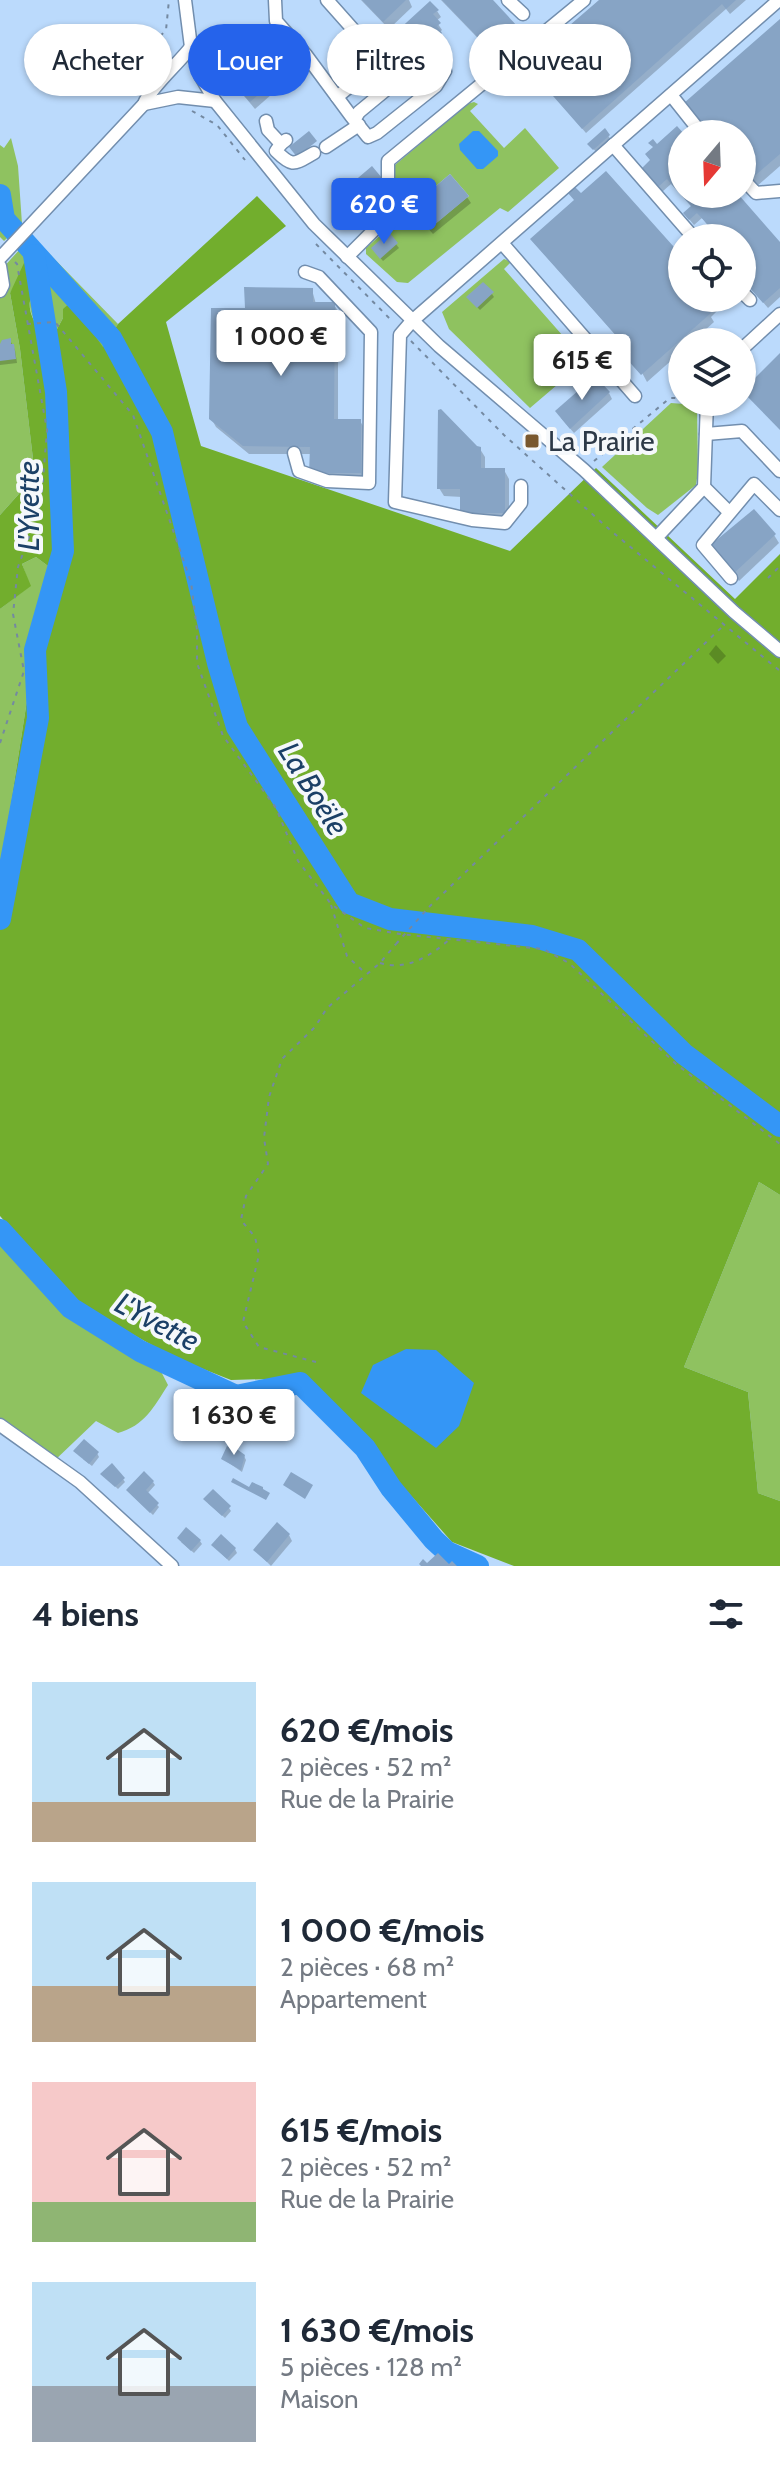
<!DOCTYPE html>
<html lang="fr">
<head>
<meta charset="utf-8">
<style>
  body { margin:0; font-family:Cabin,sans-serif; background:#f6f6f7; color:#1f2937; height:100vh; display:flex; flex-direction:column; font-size:30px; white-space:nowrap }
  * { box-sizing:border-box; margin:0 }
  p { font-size:26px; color:#747a83 }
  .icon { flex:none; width:44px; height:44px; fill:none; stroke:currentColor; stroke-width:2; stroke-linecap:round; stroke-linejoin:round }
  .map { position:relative; height:1566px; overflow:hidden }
  .side { display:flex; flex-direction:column; background:#fff; flex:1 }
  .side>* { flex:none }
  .hud { position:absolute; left:24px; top:24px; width:732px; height:72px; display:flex; gap:16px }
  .needle { width:52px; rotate:199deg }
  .fabs { position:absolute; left:668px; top:120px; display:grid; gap:16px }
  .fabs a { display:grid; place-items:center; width:88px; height:88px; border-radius:50%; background:#fff; box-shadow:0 2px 6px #0004; font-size:40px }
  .price { position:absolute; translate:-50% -68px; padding:0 18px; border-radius:8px; background:#fff; color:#222; font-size:26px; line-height:52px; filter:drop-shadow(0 2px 4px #0008) }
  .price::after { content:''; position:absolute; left:50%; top:48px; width:24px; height:18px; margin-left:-12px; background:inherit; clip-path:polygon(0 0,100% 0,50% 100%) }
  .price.current { background:#2563eb; color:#fff }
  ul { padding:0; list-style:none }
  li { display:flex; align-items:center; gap:24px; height:200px; padding:0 32px }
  li span { display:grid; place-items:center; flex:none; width:224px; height:160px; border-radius:0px; color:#555 }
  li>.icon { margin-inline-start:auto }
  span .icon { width:96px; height:96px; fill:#fffc; stroke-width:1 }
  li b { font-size:34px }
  h2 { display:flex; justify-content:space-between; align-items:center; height:96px; padding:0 32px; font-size:34px }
  .pill { padding:0 28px; border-radius:36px; background:#fff; box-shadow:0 2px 6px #0004; font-size:28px; line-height:72px }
  .pill.current { background:#2563eb; color:#fff }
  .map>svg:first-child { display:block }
  .green { fill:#8fc260; fill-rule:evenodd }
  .forest { fill:#72ae2d }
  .water { fill:#3496f6 }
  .shadow { fill:#0003 }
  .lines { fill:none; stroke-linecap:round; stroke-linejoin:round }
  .river { stroke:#3496f6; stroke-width:22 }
  .building { fill:#87a4c5 }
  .minor-casing { stroke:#728eae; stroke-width:15 }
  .path { stroke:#7489a1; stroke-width:2; stroke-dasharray:4 6; stroke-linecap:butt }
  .minor { stroke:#fff; stroke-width:12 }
  .path-bridge { stroke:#7489a1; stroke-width:2; stroke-dasharray:4 6; stroke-linecap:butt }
  .poi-dot { fill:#79582f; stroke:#f5f8fb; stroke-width:3 }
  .labels { text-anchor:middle; stroke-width:8; stroke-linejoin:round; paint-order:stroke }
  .poi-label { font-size:28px; fill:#2d3947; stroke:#f5f8fb; text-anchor:start }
  .water-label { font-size:30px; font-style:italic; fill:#1b4067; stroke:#f5f8fb }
</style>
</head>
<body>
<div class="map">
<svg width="780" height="1566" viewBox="0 0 780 1566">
  <rect width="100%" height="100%" fill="#bbdafc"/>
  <!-- green -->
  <g class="green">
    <path d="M474,102L478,104L470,111L504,148L525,128L559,168L508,212L500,208L408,283L397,282L366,254V248L400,218L408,197L393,185L395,165L467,104ZM450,174L469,196L428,230L410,208Z"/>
    <polygon points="11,138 18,166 22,224 4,241 0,237 0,145 4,148"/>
    <path d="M32,236L118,324L103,348L63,318L56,331H40C21,299 33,299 43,272L37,265L29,262L10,293L20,349L35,476L0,515V271Z"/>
    <polygon points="504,259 511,262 504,269 585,361 530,408 449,329 442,312"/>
    <polygon points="671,403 697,405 698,472 696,485 658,515 647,508 602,467"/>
    <polygon points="36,557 48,566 0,873 0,609 30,586 22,564"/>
    <polygon points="759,1182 780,1195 780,1501 758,1493 748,1392 684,1367"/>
    <path d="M0,1230L71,1308L153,1356L168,1385C154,1407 144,1426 118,1433L96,1421L53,1462L0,1422Z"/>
  </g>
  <!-- forest -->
  <path class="forest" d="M257,196L286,226L166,322L201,446L510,551L596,468L735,599L780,554V1195L759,1182L684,1367L748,1392L758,1493L780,1501V1566H514L452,1542L307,1378L231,1380L173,1357L77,1303L0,1216V873L48,566L36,557L22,564L31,586L0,609V515L35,476L20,349L10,293L24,263C33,261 38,265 43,272C33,299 21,299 39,330L56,331L63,318V309L71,302L103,347L118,324Z"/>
  <!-- water -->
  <g class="water">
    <polygon points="473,131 479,131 498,151 498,156 483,169 477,169 460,150 459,144"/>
    <polygon points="406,1349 436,1350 474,1383 459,1426 436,1448 361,1393 373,1365"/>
  </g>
  <!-- shadow -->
  <g class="shadow">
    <polygon points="361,0 409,0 412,7 389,29"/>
    <polygon points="441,0 490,0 522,36 498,59"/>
    <polygon points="602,0 746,0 730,14 726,9 586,133 555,97 563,90 565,76"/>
    <polygon points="437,11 441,17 436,21 442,30 440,32 443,37 425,52 421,47 407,55 402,49 402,40 398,33"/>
    <polygon points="780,22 780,166 756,187 742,171 742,134 710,134 691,111"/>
    <polygon points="291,65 296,73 255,109 230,79"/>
    <polygon points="605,131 611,140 596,152 592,147"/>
    <polygon points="682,135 682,194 735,194 780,245 780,297 768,308 742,278 742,238 705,238 710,228 702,218 694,225 689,219 692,207 671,184 662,192 647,175 657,147"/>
    <polygon points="372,169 384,185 373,194 383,207 363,224 344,201"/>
    <polygon points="467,197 471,203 433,234 416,214"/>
    <polygon points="389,235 399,248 383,261 375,252"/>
    <polygon points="532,240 682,259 682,298 717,298 722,306 711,317 714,322 692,342 682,342 682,351 647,382 632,354"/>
    <polygon points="312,290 316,304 334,304 338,312 338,421 360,421 365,429 364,481 316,481 312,454 249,454 216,427 211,418 247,310"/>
    <polygon points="492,294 494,297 480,310 471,301"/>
    <polygon points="10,340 15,350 17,363 0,365 0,346"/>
    <polygon points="609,393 612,399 574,433 561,418"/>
    <polygon points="476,448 480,449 485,457 485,470 504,470 509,479 509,521 467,520 462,497 444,496 439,488"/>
    <polygon points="774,535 779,543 739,581 715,556"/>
    <polygon points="716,645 726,656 718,664 709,654"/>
    <polygon points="97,1453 99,1457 92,1466 83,1459"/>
    <polygon points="244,1456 246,1460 242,1472 223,1459"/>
    <polygon points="102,1474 123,1479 125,1482 118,1489"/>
    <polygon points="153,1482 155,1485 147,1494 159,1507 153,1515 131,1494"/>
    <polygon points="208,1503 229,1508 231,1511 225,1518"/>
    <polygon points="289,1535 292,1541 271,1566 255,1550"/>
    <polygon points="200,1541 202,1544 194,1553 181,1542"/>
    <polygon points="213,1545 235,1549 237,1553 229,1561"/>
  </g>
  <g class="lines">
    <!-- river -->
    <g class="river">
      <polyline points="0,195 4,219 111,338 162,432 218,663 237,727 349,903 390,919 532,936 578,950 684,1054 780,1126"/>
      <polyline points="0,919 38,718 35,650 63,551 56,392 34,255"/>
      <polyline points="0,1230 71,1308 140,1351 236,1396 300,1383 365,1448 391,1488 434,1540 447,1552 478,1566"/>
    </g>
  </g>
  <!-- building -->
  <g class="building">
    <polygon points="362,0 406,0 383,22"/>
    <polygon points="442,0 493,0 518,27 492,52"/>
    <polygon points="599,0 736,0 726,9 722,4 582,129 553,96 561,89 555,82 563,75 541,50"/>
    <polygon points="430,1 439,10 433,14 441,23 437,26 442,33 422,50 416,43 403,51 396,42 400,39 395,33"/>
    <polygon points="780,19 780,154 750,180 742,171 742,134 711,134 684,103"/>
    <polygon points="270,39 293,64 250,102 227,78"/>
    <polygon points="677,126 684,134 682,134 682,194 738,194 780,242 780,288 763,303 742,279 742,238 704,238 700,234 709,226 697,213 689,220 683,213 691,206 667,179 658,187 641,169 650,160 645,154 653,147 648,143 653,139 657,144"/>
    <polygon points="605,128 610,135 593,150 587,144"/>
    <polygon points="309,131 317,141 297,157 289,147"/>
    <polygon points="372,166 382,178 371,188 381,200 359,219 338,195"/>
    <polygon points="606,171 682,256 682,298 717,298 706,308 711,313 641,375 625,357 631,352 530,239 574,200 568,193 575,187 581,193"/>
    <polygon points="450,174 469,196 428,230 410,208"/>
    <polygon points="389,232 398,243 380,259 371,248"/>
    <polygon points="483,282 494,292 477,308 466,297"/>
    <polygon points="244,287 313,288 313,302 335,302 334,419 361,419 361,473 309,473 310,447 243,446 209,419 211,308 245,308"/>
    <polygon points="11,338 11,344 14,344 16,359 0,361 0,344 2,340"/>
    <polygon points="780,353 780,430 742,391"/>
    <polygon points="595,376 610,392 570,429 555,411"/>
    <polygon points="441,409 477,446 481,447 481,468 505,468 505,513 460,513 460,489 437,489 438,410"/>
    <polygon points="754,509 776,534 733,574 708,547"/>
    <polygon points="84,1439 99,1452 89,1464 73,1451"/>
    <polygon points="227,1446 233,1450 234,1447 245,1455 241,1470 221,1459"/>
    <polygon points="112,1463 125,1478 115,1487 100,1474"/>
    <polygon points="144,1471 154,1481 146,1490 159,1503 150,1513 126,1490"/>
    <polygon points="291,1472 313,1485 305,1499 283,1485"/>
    <polygon points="233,1478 249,1487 252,1482 263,1487 263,1489 270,1493 266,1500 231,1482"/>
    <polygon points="213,1489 231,1506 222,1516 203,1499"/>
    <polygon points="277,1522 290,1534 267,1562 253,1550"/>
    <polygon points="186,1527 201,1540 191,1551 177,1538"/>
    <polygon points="221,1534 236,1548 227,1559 211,1545"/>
    <polygon points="438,1553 449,1564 452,1561 457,1566 421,1566 419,1564 423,1559 427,1563"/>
  </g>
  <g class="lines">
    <defs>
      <g id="minor">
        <polyline points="185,0 191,47 200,75 215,101 314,224 439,346 584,470 734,612 780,651"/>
        <polyline points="275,0 276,21 306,55 351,116 368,137 377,133 436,86 445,71 434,57 422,60 359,112 354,120"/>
        <polyline points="327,0 359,36"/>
        <polyline points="508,0 523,14"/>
        <polyline points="525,50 551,81"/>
        <polyline points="671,95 702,134"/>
        <polyline points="337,97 355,82 370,85"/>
        <polyline points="144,104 178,97 215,101"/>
        <polyline points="266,121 268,130 281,144 286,140"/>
        <path d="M281,144L276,151C293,168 294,164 314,153"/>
        <polyline points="613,145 694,238"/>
        <polyline points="326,147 359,125"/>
        <polyline points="742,178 756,193 780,191"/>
        <polyline points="502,243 635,396"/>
        <polyline points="347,257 394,210 388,186 388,161 584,0"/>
        <path d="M0,258L144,104C150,88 178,64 191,47"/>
        <polyline points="0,266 3,285 0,291"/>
        <polyline points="742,292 750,300"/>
        <polyline points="742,349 780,314"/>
        <polyline points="706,434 742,431 780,471"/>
        <polyline points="294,453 299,471 327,481 369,483 371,332 319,277 305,272"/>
        <polyline points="521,486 521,503 505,523 472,520 395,502 400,335 412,321 779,0"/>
        <polyline points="704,487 729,512"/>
        <polyline points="657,537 704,487 707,402"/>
        <polyline points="731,578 703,545 754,484 780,510"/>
        <polyline points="0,1425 80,1482 172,1566"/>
      </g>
    </defs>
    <!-- minor casing -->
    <use href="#minor" class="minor-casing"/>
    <!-- path -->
    <g class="path">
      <polyline points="154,68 146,55 146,51 166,30 169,0"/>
      <polyline points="192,111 217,125 245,160"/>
      <polyline points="316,244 393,322"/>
      <polyline points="27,324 55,322 133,415 191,582 197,630 197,663 223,736 276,808 298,861 331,904 365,928 400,934 543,949 569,963 676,1064 780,1144"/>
      <polyline points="411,341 504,435 610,530 780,671"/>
      <polyline points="594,461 670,398 682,398"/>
      <polyline points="768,578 780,566"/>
      <polyline points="0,743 24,671 13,614 18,567 41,504 47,430 17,264 14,261"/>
      <polyline points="331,905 347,956 364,972"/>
      <polyline points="429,907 723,626"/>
      <path d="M380,963C406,971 429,957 449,940"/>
      <polyline points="316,1362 259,1347 243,1322 259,1255 255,1237 241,1220 246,1196 268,1164 264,1138 269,1097 282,1059 315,1027 327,1008 380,963 396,944"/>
    </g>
    <!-- minor -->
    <use href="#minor" class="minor"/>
    <!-- path-bridge -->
    <polyline class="path-bridge" points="396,944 429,907"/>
  </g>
  <!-- markers -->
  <rect class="poi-dot" x="524" y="433" width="16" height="16" rx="4"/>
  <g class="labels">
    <!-- poi labels -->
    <g class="poi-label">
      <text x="548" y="451">La Prairie</text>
    </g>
    <!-- water labels -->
    <g class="water-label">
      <text transform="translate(29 506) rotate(-90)" y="10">L'Yvette</text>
      <text transform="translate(313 789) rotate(58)" y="10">La Boële</text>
      <text transform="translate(157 1322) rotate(28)" y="10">L'Yvette</text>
    </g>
  </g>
</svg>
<div class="fabs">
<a><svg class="needle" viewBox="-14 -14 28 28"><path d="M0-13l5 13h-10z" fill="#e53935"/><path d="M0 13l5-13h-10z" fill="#747a83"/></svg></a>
<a><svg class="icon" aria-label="locate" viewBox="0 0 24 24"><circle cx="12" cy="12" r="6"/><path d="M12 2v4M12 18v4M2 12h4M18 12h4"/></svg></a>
<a><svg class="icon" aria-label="layers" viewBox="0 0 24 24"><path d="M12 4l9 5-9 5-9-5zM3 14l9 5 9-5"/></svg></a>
</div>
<b class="price current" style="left:384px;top:246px">620 €</b>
<b class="price" style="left:281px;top:378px">1 000 €</b>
<b class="price" style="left:582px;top:402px">615 €</b>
<b class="price" style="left:234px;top:1457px">1 630 €</b>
<div class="hud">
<a class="pill">Acheter</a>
<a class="pill current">Louer</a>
<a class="pill">Filtres</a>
<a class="pill">Nouveau</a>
</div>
</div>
<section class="side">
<h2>4 biens<svg class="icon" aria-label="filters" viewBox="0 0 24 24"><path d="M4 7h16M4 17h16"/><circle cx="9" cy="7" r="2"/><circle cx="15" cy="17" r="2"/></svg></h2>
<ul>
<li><span style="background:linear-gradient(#bfe0f5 75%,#b9a48a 0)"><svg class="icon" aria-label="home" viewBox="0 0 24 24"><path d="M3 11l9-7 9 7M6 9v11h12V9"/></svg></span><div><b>620 €/mois</b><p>2 pièces · 52 m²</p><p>Rue de la Prairie</p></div></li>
<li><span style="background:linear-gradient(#bfe0f5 65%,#b9a48a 0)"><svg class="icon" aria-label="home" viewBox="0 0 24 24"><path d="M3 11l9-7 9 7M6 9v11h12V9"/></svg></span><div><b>1 000 €/mois</b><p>2 pièces · 68 m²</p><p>Appartement</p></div></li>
<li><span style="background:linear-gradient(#f6c9c9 75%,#8fb573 0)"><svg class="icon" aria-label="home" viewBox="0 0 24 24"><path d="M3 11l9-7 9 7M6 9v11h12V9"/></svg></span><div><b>615 €/mois</b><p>2 pièces · 52 m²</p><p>Rue de la Prairie</p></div></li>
<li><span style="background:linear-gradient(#bfe0f5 65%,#9aa5b1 0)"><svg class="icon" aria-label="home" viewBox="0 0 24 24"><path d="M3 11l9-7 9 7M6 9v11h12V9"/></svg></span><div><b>1 630 €/mois</b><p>5 pièces · 128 m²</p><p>Maison</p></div></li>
</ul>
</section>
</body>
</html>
